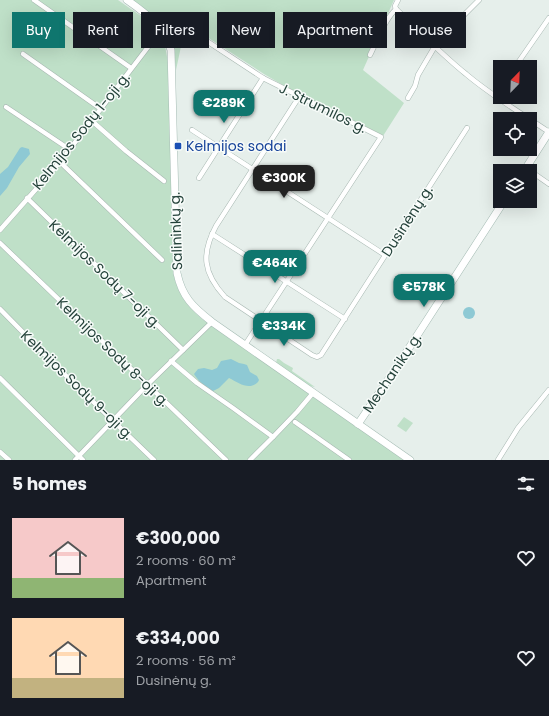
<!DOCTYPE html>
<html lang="en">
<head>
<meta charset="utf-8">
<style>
  body { margin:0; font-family:Poppins,sans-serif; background:#20242c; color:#f1f3f6; height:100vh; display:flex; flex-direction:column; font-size:15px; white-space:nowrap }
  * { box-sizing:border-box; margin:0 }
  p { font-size:13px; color:#9ea1a6 }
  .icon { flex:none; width:22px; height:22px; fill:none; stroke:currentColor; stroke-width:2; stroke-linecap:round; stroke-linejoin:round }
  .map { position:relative; height:460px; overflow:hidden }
  .panel { display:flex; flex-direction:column; background:#171b24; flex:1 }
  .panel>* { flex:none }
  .guide { position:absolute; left:12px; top:12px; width:525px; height:36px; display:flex; gap:8px }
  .needle { width:26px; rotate:23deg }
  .tools { position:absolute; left:493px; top:60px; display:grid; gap:8px }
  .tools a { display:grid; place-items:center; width:44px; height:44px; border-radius:0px; background:#171b24; box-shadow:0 4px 16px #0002; font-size:20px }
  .price { position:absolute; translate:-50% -34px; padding:0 9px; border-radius:8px; background:#0f766e; color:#fff; font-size:13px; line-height:26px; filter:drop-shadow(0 1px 2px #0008) }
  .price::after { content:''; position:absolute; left:50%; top:24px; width:12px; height:9px; margin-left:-6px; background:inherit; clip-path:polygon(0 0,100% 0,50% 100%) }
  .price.selected { background:#222; color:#fff }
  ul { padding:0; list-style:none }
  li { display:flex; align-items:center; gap:12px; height:100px; padding:0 12px }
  li span { display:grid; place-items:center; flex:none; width:112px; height:80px; border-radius:0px; color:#555 }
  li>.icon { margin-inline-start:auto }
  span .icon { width:48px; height:48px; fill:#fffc; stroke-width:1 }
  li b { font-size:17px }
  h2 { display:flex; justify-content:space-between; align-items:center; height:48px; padding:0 12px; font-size:17px }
  .pill { padding:0 14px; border-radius:0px; background:#171b24; box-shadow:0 4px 16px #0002; font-size:14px; line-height:36px }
  .pill.selected { background:#0f766e; color:#fff }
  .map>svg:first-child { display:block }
  .green { fill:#bfe0c8 }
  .water { fill:#8ec9d4 }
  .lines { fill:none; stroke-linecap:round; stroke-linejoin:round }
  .street-casing { stroke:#a8b8b2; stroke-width:5.5 }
  .secondary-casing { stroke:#a4bbb3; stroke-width:8 }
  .street { stroke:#fff; stroke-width:4.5 }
  .secondary { stroke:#fff; stroke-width:7 }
  .transit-dot { fill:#1a4fb4; stroke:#f7fbf9; stroke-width:1.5 }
  .labels { text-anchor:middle; stroke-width:3; stroke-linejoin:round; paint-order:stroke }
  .street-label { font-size:14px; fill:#24423a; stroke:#f7fbf9 }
  .transit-label { font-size:14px; fill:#164399; stroke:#f7fbf9; text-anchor:start }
</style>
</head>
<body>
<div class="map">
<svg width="549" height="460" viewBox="0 0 549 460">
  <rect width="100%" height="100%" fill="#e6efeb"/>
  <!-- green -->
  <g class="green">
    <path d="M0,0H118L141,16L154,28L165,46L168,62L173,272C178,295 187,307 206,322L404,460H0Z"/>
    <path d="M132,0H394L363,70L404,103L383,136L293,91L264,74L190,26L183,37L176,70C173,30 163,24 132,0Z"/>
    <polygon points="277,359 279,359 284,363 293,368 292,371 315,387 310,386 276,363"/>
    <polygon points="404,417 413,423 406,432 397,426"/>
  </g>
  <!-- water -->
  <g class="water">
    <polygon points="22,147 29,149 30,154 19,167 7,188 0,196 0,174 8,167 20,148"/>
    <circle cx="469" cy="313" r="6"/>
    <path d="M231,359L239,363L244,364L247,365L250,372L257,376L259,380L258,382C249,391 239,383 229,378L219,388L213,391C206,387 198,381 194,374L198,369L204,368L212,370L217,368L221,361Z"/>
  </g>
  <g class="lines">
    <defs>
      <g id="street">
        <polyline points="34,0 131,68"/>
        <path d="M398,0L395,6L396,9C419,31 441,54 466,74C492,96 521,113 549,132"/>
        <polyline points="23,54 101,109"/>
        <path d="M370,55C378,39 384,21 396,9"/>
        <polyline points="515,67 549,18"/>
        <polyline points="495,96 500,89"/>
        <path d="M299,97L216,226C201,254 203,273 225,297L312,355L317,357L321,355L467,128"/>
        <polyline points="408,98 415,86 418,75 438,41 479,0"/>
        <polyline points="6,107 69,149"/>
        <polyline points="92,121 126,151 164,181"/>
        <polyline points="192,130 385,255"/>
        <polyline points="60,162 162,260"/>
        <polyline points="526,168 549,184"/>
        <polyline points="199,178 263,78"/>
        <polyline points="27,198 183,350"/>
        <polyline points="0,230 60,162 158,34 170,26 184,26 263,78 381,137 245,345"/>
        <polyline points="212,234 345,319"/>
        <polyline points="0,243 226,460"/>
        <polyline points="0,309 59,369 154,460"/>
        <polyline points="171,361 197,383 233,408 273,437 297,412 313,393"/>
        <polyline points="0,378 83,460"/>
        <polyline points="295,422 349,460"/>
        <polyline points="0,452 9,460"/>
        <polyline points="75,460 147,385 212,322"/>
        <polyline points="250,460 273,437"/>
        <polyline points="498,460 518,428 549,390"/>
      </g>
      <g id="secondary">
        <path d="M127,0C147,14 164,27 171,50L177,273C182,297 193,307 212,322L410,460"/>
        <polyline points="524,171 549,132"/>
        <polyline points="358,424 398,365 504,201"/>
      </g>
    </defs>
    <!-- street casing -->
    <use href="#street" class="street-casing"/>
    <!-- secondary casing -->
    <use href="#secondary" class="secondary-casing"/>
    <!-- street -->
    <use href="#street" class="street"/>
    <!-- secondary -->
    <use href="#secondary" class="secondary"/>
  </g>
  <!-- markers -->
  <rect class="transit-dot" x="174" y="142" width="8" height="8" rx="2"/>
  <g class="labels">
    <!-- street labels -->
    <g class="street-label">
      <text transform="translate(323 108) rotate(26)" y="5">J. Strumilos g.</text>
      <text transform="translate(81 131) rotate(-51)" y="5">Kelmijos Sodų 1-oji g.</text>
      <text transform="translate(407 221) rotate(-57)" y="5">Dusinėnų g.</text>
      <text transform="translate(176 231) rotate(-92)" y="5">Salininkų g.</text>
      <text transform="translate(105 274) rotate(44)" y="5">Kelmijos Sodų 7-oji g.</text>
      <text transform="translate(113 352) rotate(44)" y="5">Kelmijos Sodų 8-oji g.</text>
      <text transform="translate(392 373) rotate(-56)" y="5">Mechanikų g.</text>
      <text transform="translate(77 385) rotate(44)" y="5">Kelmijos Sodų 9-oji g.</text>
    </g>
    <!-- transit labels -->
    <g class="transit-label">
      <text x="186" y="151">Kelmijos sodai</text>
    </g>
  </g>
</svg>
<div class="tools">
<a><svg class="needle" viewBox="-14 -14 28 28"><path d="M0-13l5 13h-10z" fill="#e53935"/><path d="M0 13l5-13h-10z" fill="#9ea1a6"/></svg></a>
<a><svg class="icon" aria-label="locate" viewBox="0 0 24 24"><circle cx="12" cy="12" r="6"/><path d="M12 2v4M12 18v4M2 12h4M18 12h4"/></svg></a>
<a><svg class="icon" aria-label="layers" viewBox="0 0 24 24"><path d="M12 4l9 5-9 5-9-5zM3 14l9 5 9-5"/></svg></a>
</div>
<b class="price" style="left:224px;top:124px">€289K</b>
<b class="price selected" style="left:284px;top:199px">€300K</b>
<b class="price" style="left:275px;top:284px">€464K</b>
<b class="price" style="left:424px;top:308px">€578K</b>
<b class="price" style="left:284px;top:347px">€334K</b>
<div class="guide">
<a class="pill selected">Buy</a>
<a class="pill">Rent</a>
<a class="pill">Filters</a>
<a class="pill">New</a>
<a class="pill">Apartment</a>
<a class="pill">House</a>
</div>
</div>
<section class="panel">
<h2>5 homes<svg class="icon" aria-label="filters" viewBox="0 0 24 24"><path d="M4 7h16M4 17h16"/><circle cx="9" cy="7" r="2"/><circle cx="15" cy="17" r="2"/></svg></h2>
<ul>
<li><span style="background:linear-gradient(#f6c9c9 75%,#8fb573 0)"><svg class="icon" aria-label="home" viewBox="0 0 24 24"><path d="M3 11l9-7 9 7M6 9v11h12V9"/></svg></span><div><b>€300,000</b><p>2 rooms · 60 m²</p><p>Apartment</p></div><svg class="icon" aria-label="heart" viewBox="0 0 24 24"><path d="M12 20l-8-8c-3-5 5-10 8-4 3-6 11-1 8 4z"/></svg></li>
<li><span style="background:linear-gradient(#ffd9b3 75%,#c2b280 0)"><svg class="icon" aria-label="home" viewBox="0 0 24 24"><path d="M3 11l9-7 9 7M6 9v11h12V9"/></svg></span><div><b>€334,000</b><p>2 rooms · 56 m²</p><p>Dusinėnų g.</p></div><svg class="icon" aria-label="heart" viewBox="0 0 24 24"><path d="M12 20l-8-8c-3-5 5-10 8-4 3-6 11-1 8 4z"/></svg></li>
</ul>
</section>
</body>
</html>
